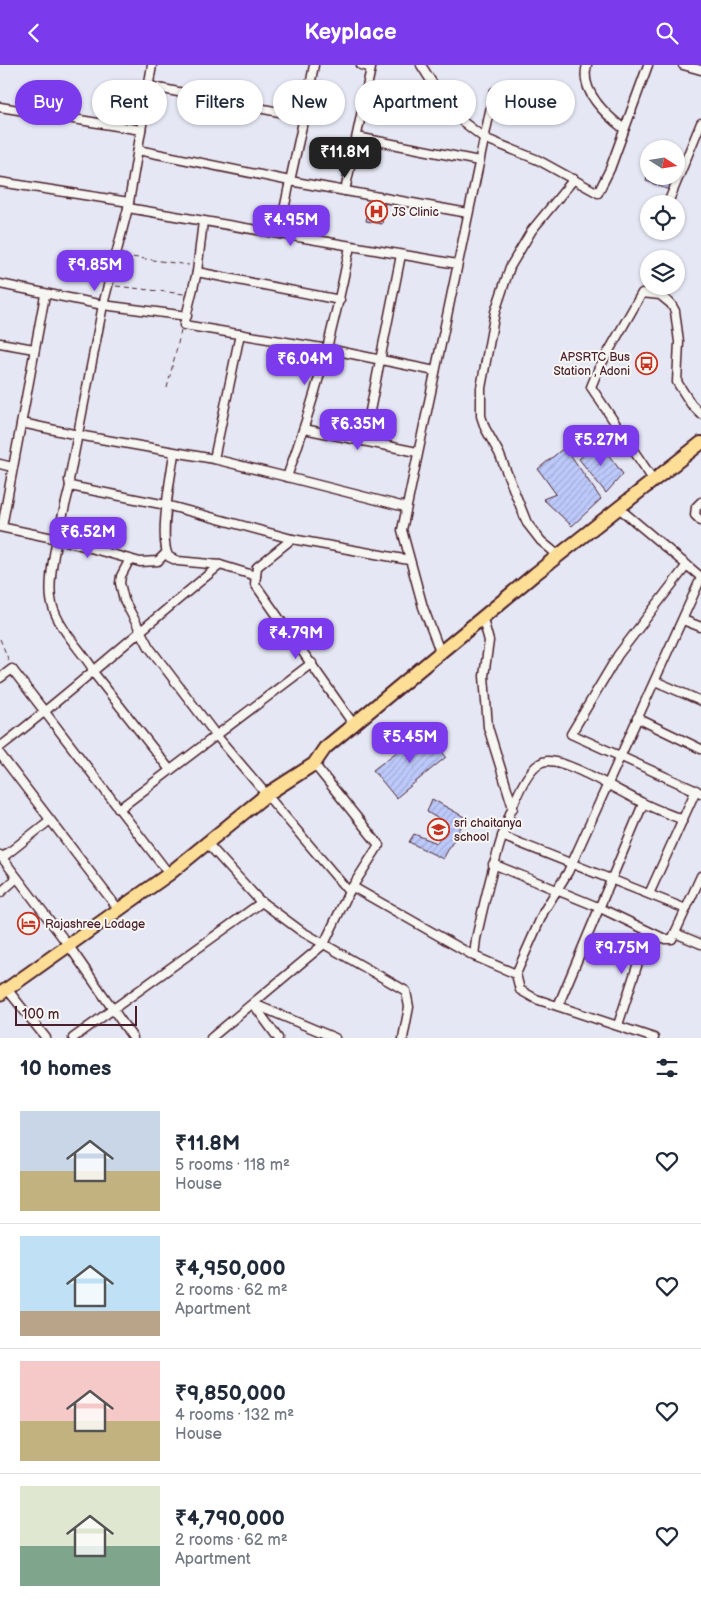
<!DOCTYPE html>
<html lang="en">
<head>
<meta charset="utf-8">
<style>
  body { margin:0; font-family:"Balsamiq Sans",sans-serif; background:#f6f6f7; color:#1f2937; height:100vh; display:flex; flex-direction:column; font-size:19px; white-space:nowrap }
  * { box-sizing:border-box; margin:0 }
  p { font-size:16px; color:#747a83 }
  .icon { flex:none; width:28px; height:28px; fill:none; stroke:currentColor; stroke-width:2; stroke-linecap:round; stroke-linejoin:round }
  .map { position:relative; height:973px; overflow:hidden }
  .drawer { display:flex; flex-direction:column; background:#fff; flex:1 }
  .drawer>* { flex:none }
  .hud { position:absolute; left:15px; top:15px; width:671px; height:45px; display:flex; gap:10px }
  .needle { width:32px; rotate:102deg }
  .tools { position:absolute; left:640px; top:75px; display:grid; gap:10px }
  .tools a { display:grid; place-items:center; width:45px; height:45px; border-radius:50%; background:#fff; box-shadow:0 1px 4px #0004; font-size:25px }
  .scale { position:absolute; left:15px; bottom:12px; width:122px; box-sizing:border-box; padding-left:5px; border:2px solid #4a1f2b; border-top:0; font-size:14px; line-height:18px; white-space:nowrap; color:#4a1f2b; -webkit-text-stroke:4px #f6f6f2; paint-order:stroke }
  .price { position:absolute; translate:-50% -42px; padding:0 11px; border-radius:10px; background:#7c3aed; color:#fff; font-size:16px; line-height:32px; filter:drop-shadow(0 1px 2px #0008) }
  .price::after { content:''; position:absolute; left:50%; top:30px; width:15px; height:11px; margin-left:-8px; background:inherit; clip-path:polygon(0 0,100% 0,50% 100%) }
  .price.active { background:#222; color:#fff }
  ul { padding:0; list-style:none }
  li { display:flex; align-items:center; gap:15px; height:125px; padding:0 20px }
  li+li { border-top:1px solid #e0e1e3 }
  li span { display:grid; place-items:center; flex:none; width:140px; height:100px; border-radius:0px; color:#555 }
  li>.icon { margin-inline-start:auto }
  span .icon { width:60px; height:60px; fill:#fffc; stroke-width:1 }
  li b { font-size:21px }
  h2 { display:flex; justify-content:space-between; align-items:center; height:60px; padding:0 20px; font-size:21px }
  .pill { padding:0 18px; border-radius:22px; background:#fff; box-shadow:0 1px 4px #0004; font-size:18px; line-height:45px }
  .pill.active { background:#7c3aed; color:#fff }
  header { display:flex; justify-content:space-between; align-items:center; height:65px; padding:0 20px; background:#7c3aed; color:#fff; font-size:22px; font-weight:800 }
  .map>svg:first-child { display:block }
  .building { fill:url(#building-hatch); stroke:#4a1f2b }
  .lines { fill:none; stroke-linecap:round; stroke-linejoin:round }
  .street-casing { stroke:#4a1f2b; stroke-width:11 }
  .primary-casing { stroke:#4a1f2b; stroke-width:16 }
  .path { stroke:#4a1f2b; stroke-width:1; stroke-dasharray:5 4; stroke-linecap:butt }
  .street { stroke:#f6f6f2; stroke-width:8 }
  .primary { stroke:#fcde96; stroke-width:12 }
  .labels { text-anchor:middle; stroke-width:4; stroke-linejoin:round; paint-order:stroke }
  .poi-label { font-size:12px; fill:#4a1f2b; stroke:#f6f6f2; text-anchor:start }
</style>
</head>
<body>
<header><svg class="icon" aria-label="back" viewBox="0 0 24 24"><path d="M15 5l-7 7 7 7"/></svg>Keyplace<svg class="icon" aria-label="search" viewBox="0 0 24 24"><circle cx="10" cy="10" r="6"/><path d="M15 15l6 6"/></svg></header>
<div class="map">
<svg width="701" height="973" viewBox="0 0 701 973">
  <defs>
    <pattern id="building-hatch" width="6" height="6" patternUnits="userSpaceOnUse" patternTransform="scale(1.25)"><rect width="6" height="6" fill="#bcc9fa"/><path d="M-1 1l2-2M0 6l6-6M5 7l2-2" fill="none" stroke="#a3acd6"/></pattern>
  </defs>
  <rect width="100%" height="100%" fill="#e5e8f4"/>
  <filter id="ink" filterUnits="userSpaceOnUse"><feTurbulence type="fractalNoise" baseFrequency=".02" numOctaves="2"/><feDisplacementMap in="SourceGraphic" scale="10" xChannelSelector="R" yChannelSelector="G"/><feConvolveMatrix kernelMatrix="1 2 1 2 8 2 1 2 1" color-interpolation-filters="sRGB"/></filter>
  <g filter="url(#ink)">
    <!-- building -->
    <g class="building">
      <polygon points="649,106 649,111 674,111 669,125 646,116"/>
      <polygon points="370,136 385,139 382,159 366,156"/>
      <polygon points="598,376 623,409 606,428 579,394"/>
      <polygon points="565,382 601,434 572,461 543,434 556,429 538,404"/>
      <polygon points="427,664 446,692 396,733 373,705"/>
      <polygon points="432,734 466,753 443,794 409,777 414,769 437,778 447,759 427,747"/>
    </g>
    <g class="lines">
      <defs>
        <g id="street">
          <path d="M152,0L128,143L103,240L69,415L70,421C63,450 45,511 52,539C58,562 78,582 91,601L93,607L170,705"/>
          <polyline points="421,0 445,38 462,56 484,73 538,95 598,128 610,104 648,0"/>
          <path d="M587,0C579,26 606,50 624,64"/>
          <polyline points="683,0 701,5"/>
          <polyline points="0,42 141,65"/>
          <polyline points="304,52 314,0"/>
          <polyline points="357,72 479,96"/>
          <polyline points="138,85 290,116 304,52 148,21"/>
          <polyline points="0,117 129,137"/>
          <polyline points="345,126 371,3 361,0"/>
          <polyline points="670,133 701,58"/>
          <polyline points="128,143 457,199"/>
          <polyline points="279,169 290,116 468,148"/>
          <path d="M350,181C335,260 314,337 287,412L405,442"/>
          <polyline points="197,207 203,156"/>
          <polyline points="0,219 103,240 187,251"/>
          <polyline points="340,235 197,207 184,260 328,284 435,306"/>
          <polyline points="240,269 214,394 287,412"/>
          <polyline points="0,278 34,284"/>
          <polyline points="22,358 78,370 214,394"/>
          <polyline points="304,364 417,387"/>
          <polyline points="364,376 401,190"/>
          <path d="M174,389C171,410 158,476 169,492L178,496L220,500L256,511"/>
          <polyline points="0,399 12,402"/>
          <polyline points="654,416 591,322 598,305 642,228 660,230 671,239 675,246 679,277 677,317 691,339 701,349"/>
          <polyline points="70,421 166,440 292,474"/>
          <polyline points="701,437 696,442 695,450 701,456"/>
          <polyline points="620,444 701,512"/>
          <polyline points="0,462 58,474 140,497 158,496 166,488"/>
          <polyline points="2,462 45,230"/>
          <polyline points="559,491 541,476 527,458 499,388 485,363 481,351 481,323 495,247 510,202 532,165 574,114"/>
          <polyline points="130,494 121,511 120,518 124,535 149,582 216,670 349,827"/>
          <polyline points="687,500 618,590 571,669 701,728"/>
          <polyline points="483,554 489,576 484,611 488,662 513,743"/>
          <polyline points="683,555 701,562"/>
          <polyline points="441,589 423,542 402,465 494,27"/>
          <polyline points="0,613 12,604 169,809"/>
          <polyline points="655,616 701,636"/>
          <polyline points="637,653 701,684"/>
          <polyline points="354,660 255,519 257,502 292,474 409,495"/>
          <path d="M0,682C75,624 146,560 220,500"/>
          <polyline points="0,689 119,845"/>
          <polyline points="119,744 312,598"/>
          <polyline points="502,771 686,844"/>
          <polyline points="207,778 259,835 301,866 406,926 409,942 403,973"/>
          <polyline points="0,790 69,881 133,973"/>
          <polyline points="2,793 50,755"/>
          <polyline points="493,799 598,842 665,874 672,874 675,868"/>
          <polyline points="701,811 675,868 701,879"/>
          <polyline points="353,822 474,891 516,909 520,925 536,934 654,973"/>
          <polyline points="0,828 17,813"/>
          <polyline points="649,829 696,725"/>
          <path d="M474,891L476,874C483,844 513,697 547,696C568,695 620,727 641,737C654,744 669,749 683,755"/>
          <polyline points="516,909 544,846 568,807 701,513"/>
          <polyline points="7,924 46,973"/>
          <polyline points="254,939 335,973"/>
          <polyline points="254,940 278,973"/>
          <polyline points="558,941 643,739"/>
          <polyline points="618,960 648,867"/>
          <polyline points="73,973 262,837"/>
          <polyline points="211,973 324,879 349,827 379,780 314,699"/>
        </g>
        <polyline id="primary" points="0,929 169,809 266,730 314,699 325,683 535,509 701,378"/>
      </defs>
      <!-- street casing -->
      <use href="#street" class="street-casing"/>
      <!-- primary casing -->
      <use href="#primary" class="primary-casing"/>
      <!-- path -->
      <g class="path">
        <polyline points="124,191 189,200"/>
        <polyline points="116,221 184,229"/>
        <polyline points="167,323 181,266"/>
        <polyline points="0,574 9,596"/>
      </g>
      <!-- street -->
      <use href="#street" class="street"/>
      <!-- primary -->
      <use href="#primary" class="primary"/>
    </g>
  </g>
  <!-- icons -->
  <defs>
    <symbol id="hospital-ring" viewBox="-11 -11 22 22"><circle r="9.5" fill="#f6f6f2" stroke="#c8321e" stroke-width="1.5"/><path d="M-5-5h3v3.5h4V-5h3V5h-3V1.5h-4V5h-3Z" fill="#c8321e"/></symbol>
    <symbol id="bus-ring" viewBox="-11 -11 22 22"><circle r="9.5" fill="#f6f6f2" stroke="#c8321e" stroke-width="1.5"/><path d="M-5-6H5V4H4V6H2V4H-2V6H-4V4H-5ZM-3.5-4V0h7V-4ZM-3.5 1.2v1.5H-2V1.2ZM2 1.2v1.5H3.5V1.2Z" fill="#c8321e"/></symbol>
    <symbol id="school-ring" viewBox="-11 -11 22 22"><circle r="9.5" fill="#f6f6f2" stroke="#c8321e" stroke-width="1.5"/><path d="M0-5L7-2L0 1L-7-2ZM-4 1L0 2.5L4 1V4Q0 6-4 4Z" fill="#c8321e"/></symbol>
    <symbol id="hotel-ring" viewBox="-11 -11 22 22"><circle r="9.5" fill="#f6f6f2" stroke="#c8321e" stroke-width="1.5"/><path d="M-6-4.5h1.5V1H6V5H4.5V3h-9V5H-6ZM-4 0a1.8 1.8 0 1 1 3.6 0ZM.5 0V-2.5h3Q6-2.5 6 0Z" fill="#c8321e"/></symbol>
  </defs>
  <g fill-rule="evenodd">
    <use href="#hospital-ring" x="364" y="134" width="25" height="25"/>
    <use href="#bus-ring" x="634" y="286" width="25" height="25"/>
    <use href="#school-ring" x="426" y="752" width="25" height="25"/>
    <use href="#hotel-ring" x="16" y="846" width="25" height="25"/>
  </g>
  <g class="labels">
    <!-- poi labels -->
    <g class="poi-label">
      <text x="392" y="151">JS Clinic</text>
      <text x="630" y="296" text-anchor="end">APSRTC Bus<tspan x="630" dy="14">Station , Adoni</tspan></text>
      <text x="454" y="762">sri chaitanya<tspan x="454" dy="14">school</tspan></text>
      <text x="45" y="863">Rajashree Lodage</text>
    </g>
  </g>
</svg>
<div class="tools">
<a><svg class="needle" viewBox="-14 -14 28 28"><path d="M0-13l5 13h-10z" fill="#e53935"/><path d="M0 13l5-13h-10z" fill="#747a83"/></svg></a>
<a><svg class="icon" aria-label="locate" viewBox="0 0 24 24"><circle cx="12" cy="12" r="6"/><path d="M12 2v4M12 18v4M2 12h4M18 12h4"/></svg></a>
<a><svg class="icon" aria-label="layers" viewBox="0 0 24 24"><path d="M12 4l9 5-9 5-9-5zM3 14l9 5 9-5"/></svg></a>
</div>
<div class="scale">100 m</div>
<b class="price active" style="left:345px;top:114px">₹11.8M</b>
<b class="price" style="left:291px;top:182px">₹4.95M</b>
<b class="price" style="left:95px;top:227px">₹9.85M</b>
<b class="price" style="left:305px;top:321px">₹6.04M</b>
<b class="price" style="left:358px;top:386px">₹6.35M</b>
<b class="price" style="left:601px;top:402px">₹5.27M</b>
<b class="price" style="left:88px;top:494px">₹6.52M</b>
<b class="price" style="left:296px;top:595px">₹4.79M</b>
<b class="price" style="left:410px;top:699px">₹5.45M</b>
<b class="price" style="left:622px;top:910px">₹9.75M</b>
<div class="hud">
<a class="pill active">Buy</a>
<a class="pill">Rent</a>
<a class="pill">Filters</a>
<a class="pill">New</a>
<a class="pill">Apartment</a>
<a class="pill">House</a>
</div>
</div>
<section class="drawer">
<h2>10 homes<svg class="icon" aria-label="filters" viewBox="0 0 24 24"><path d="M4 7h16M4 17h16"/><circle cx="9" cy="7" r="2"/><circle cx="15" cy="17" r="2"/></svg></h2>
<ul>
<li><span style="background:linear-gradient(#c9d6e8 60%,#c2b280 0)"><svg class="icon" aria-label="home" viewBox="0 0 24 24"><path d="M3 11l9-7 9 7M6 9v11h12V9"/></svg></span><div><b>₹11.8M</b><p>5 rooms · 118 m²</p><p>House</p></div><svg class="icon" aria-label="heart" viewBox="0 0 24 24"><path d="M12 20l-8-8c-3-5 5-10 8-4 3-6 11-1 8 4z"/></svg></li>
<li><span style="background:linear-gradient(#bfe0f5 75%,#b9a48a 0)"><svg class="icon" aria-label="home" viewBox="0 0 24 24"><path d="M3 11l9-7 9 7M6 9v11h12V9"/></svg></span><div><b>₹4,950,000</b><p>2 rooms · 62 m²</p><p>Apartment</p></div><svg class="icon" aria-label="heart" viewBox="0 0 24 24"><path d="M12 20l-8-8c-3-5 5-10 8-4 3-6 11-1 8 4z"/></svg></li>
<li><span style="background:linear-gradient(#f6c9c9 60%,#c2b280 0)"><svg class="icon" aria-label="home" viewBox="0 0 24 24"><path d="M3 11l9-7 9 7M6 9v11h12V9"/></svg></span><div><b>₹9,850,000</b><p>4 rooms · 132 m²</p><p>House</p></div><svg class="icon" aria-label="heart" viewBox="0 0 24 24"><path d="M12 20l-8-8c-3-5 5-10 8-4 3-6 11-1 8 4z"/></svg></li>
<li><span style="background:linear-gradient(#dfe7d0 60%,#7fa58c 0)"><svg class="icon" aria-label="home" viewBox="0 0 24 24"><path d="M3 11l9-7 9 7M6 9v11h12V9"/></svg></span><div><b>₹4,790,000</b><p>2 rooms · 62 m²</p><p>Apartment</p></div><svg class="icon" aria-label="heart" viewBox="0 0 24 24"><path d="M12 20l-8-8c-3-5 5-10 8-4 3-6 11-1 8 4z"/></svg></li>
</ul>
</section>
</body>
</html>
